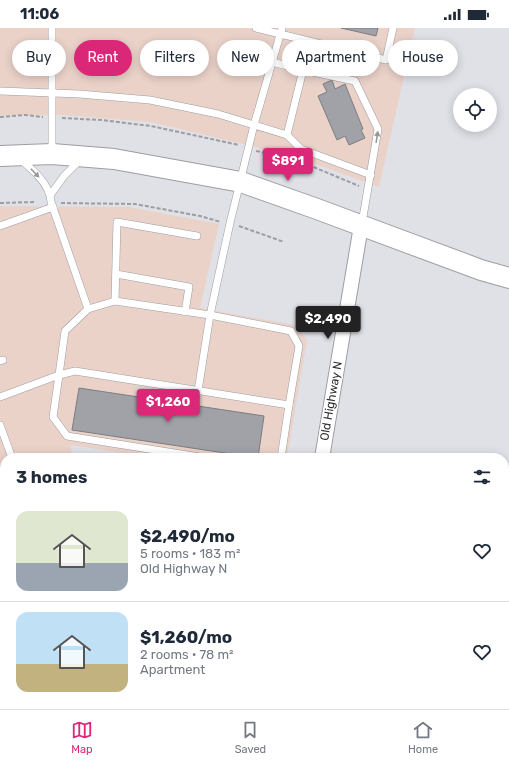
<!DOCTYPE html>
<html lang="en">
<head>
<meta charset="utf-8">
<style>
  body { margin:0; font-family:Rubik,sans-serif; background:#f2f2f3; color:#1f2937; height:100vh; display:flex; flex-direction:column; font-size:15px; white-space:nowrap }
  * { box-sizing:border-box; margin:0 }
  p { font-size:13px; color:#747a83 }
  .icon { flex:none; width:22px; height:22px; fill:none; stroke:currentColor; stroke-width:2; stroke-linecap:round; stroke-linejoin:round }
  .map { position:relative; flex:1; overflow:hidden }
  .side { position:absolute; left:0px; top:425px; width:509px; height:256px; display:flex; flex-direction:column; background:#fff; border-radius:16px 16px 0 0; box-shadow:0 2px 10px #0003 }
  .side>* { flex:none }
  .hud { position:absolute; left:12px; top:12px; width:485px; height:36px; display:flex; gap:8px }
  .controls { position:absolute; left:453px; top:60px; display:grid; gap:8px }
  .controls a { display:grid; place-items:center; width:44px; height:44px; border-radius:50%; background:#fff; box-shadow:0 2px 10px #0003; font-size:20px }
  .price { position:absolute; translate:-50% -34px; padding:0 9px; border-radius:4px; background:#db2777; color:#fff; font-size:13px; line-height:26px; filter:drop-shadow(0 1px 2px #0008) }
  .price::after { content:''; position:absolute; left:50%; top:24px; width:12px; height:9px; margin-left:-6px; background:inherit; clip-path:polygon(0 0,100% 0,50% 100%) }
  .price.active { background:#222; color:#fff }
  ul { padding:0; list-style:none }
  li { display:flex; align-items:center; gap:12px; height:100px; padding:0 16px }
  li+li { border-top:1px solid #e0e1e3 }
  li span { display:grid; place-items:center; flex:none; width:112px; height:80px; border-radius:12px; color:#555 }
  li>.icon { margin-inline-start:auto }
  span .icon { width:48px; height:48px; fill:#fffc; stroke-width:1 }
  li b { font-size:17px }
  h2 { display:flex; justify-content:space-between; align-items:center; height:48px; padding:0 16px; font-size:17px }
  .tag { padding:0 14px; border-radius:18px; background:#fff; box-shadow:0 2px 10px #0003; font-size:14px; line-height:36px }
  .tag.active { background:#db2777; color:#fff }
  .status { display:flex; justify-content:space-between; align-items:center; height:28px; padding:0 20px; background:#fff; direction:ltr }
  .status svg { height:11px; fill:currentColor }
  .tabs { display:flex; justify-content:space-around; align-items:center; height:56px; border-top:1px solid #e0e1e3; background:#fff; font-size:11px; color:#747a83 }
  .tabs a { display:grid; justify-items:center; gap:2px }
  .tabs .active { color:#db2777 }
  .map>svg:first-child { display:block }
  .commercial { fill:#ead2c9 }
  .building { fill:#a1a2a7; stroke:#7c7d82 }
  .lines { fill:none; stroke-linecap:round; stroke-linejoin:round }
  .lane-casing { stroke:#9c9da2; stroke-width:8 }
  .street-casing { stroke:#9c9da2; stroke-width:16 }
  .secondary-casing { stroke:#9c9da2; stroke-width:22 }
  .highway-casing { stroke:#9c9da2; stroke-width:24 }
  .path { stroke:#9c9ca1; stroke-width:2; stroke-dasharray:4 2; stroke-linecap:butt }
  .lane { stroke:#fff; stroke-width:7 }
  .street { stroke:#fff; stroke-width:14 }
  .secondary { stroke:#fff; stroke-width:20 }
  .highway { stroke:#fff; stroke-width:22 }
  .oneway { fill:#989898 }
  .labels { text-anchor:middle; stroke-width:3; stroke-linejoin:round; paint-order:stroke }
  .street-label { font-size:12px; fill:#303032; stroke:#fff }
</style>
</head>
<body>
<div class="status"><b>11:06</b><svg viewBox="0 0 49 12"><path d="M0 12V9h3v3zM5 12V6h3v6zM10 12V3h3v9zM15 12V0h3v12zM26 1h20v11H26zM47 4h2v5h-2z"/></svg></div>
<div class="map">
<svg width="509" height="681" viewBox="0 0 509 681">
  <rect width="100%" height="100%" fill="#e0e1e7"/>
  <!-- commercial -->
  <g class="commercial">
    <polygon points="0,0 415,0 379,159 293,128 151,94 63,87 0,87"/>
    <polygon points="0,178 129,179 219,196 200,280 295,297 307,312 287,430 155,430 71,417 72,430 5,430 5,452 0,453"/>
  </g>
  <!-- building -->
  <g class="building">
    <polygon points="341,0 378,0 376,8"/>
    <polygon points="332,52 335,61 345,56 363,101 361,102 365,110 349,117 345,108 337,112 318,68 327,64 323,56"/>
    <polygon points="79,360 264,388 258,430 72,402"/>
  </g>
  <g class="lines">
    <defs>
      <g id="lane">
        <polyline points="52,0 52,126"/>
        <polyline points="256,0 386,32 393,0"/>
        <polyline points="272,34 303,42 287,107"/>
        <polyline points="303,42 355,53 378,101 362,195"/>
        <polyline points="0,63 79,66 150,72 218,86 287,107 301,121 371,147"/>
        <path d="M20,131C33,142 50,156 51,174L88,281"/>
        <polyline points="51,166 64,148 80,132"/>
        <polyline points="0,198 53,179"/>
        <polyline points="116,246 189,259 185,284"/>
        <polygon points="115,273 210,287 291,303 299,318 289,377 75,343 59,347 65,303 88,281"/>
        <polyline points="115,273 117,194 197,208"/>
        <polyline points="0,333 3,332"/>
        <polyline points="198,363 210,287 230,195 254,97 282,0"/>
        <polyline points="0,369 59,347 53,389 67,408 206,430"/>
        <polyline points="0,397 12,430"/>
        <polyline points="60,430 66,429"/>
        <polyline points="281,430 289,377"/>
      </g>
      <g id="street">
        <polyline points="322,430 361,198"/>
        <polyline points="504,489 509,489"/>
      </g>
      <polyline id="secondary" points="0,128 52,126 114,131 241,154 317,181 481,242 509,250"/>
      <g id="highway">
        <polyline points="0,652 5,653"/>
        <polyline points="377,676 387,681"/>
        <polyline points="78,681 82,676"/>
      </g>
    </defs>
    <!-- lane casing -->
    <use href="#lane" class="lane-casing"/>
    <!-- street casing -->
    <use href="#street" class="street-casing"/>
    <!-- secondary casing -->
    <use href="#secondary" class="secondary-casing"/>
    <!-- highway casing -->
    <use href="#highway" class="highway-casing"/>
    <!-- path -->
    <g class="path">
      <polyline points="0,89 25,87 43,89"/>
      <polyline points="62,90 101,92 151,98 239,117"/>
      <polyline points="256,123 292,130 359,158"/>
      <polyline points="0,175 35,174"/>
      <polyline points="61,175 135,176 200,188 221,194"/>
      <polyline points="239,198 284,214"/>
    </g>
    <!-- lane -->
    <use href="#lane" class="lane"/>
    <!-- street -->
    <use href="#street" class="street"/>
    <!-- secondary -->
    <use href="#secondary" class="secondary"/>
    <!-- highway -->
    <use href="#highway" class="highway"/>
  </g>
  <!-- one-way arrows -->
  <defs><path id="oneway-solid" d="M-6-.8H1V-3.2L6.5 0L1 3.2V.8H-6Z"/></defs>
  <g class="oneway">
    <use href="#oneway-solid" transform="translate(377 109) rotate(-81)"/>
    <use href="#oneway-solid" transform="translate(35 145) rotate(46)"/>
  </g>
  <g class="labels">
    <!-- street labels -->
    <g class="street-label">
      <text transform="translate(331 373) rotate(-80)" y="4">Old Highway N</text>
    </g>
  </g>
</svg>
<div class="controls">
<a><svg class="icon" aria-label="locate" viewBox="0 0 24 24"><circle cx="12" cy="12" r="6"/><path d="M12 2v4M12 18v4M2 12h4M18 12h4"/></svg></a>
</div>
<b class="price" style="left:288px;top:154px">$891</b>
<b class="price active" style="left:328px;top:312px">$2,490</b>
<b class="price" style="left:168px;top:395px">$1,260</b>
<div class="hud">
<a class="tag">Buy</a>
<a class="tag active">Rent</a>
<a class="tag">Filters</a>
<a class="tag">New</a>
<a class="tag">Apartment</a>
<a class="tag">House</a>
</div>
<section class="side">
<h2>3 homes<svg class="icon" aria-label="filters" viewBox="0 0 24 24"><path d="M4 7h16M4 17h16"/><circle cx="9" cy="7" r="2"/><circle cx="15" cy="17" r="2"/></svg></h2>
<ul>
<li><span style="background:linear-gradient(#dfe7d0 65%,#9aa5b1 0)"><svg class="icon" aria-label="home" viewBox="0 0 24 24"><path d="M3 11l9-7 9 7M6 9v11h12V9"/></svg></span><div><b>$2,490/mo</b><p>5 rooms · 183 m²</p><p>Old Highway N</p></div><svg class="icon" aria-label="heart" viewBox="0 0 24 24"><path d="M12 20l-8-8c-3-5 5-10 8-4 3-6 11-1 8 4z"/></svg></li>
<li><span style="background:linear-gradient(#bfe0f5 65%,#c2b280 0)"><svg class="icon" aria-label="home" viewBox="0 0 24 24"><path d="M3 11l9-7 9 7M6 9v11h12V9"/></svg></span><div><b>$1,260/mo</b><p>2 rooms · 78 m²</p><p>Apartment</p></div><svg class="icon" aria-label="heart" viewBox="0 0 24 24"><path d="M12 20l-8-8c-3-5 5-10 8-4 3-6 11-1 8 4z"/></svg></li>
</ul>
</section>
</div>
<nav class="tabs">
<a class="active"><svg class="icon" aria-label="map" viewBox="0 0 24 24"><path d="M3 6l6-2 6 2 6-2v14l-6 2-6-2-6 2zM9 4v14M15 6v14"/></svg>Map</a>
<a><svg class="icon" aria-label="saved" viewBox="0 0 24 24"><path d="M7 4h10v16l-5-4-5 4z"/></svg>Saved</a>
<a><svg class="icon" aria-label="home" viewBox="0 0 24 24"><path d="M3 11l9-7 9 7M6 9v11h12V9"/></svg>Home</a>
</nav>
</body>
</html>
